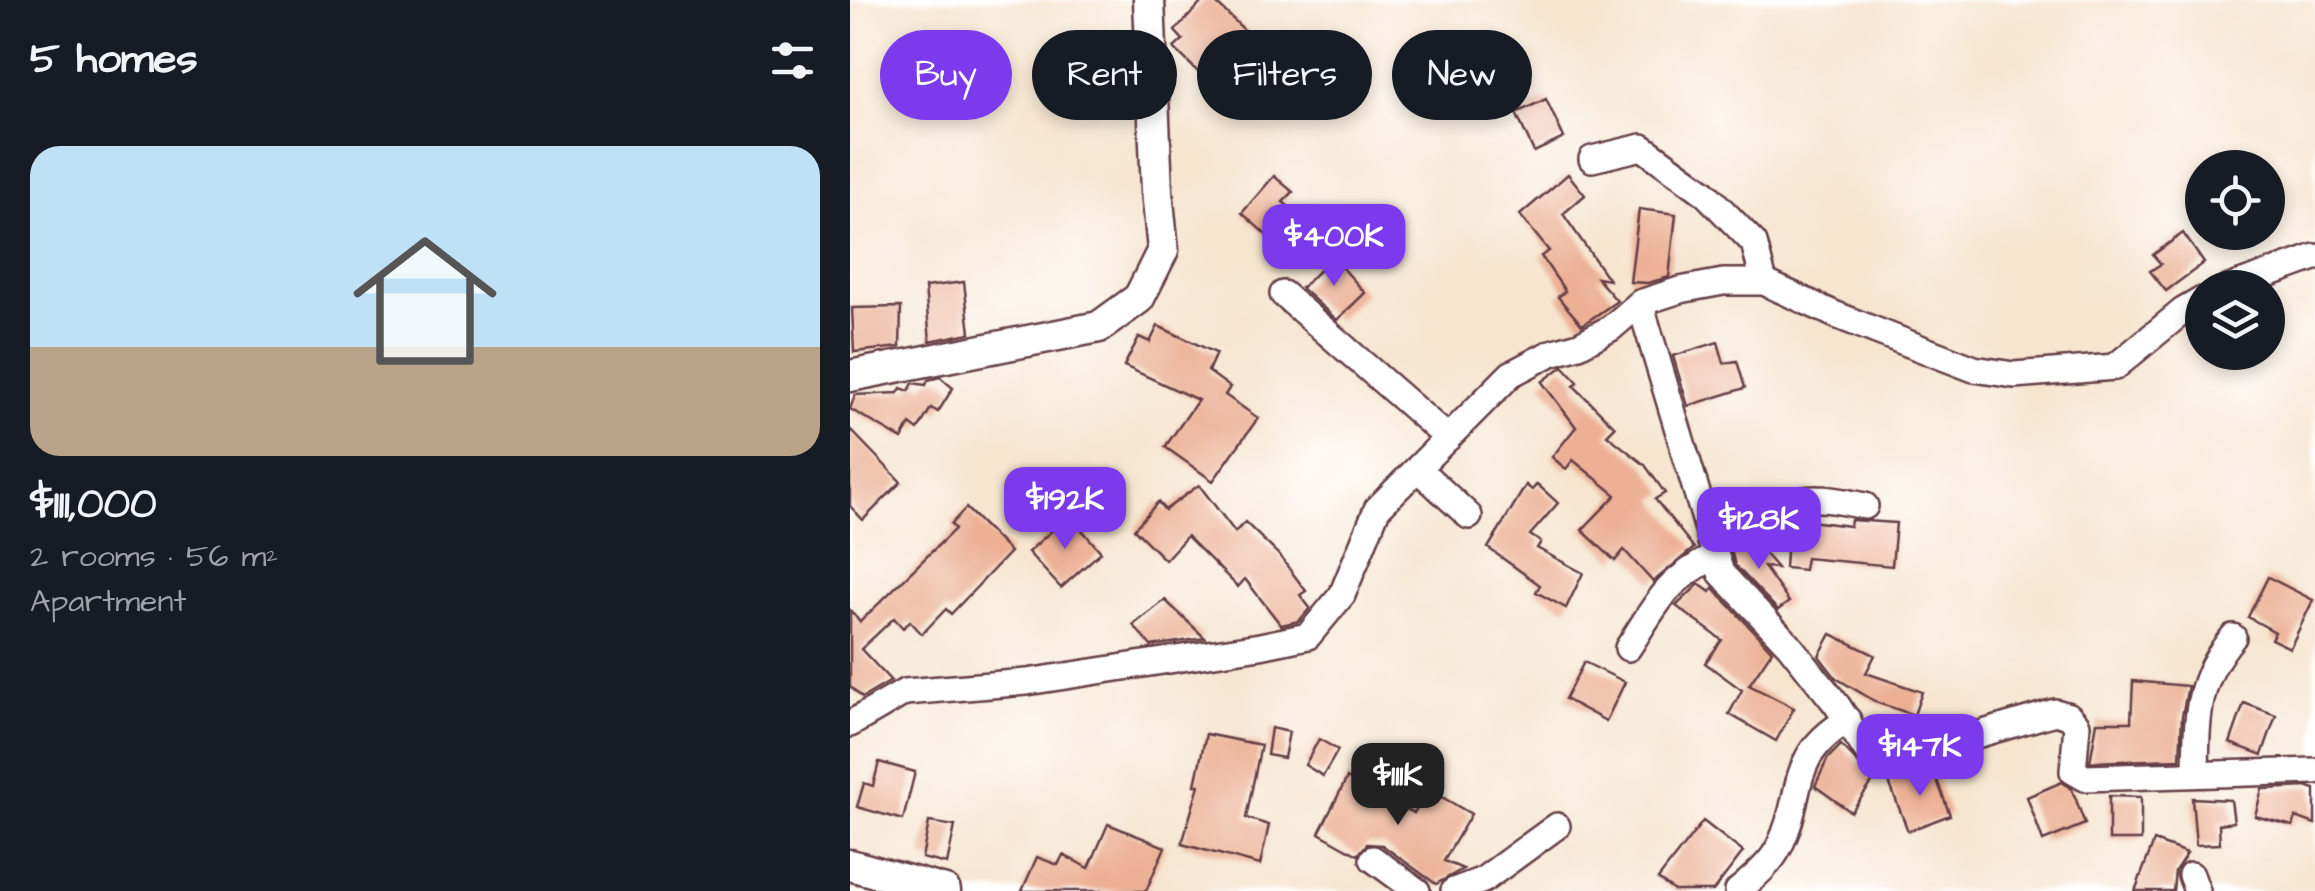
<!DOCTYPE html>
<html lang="en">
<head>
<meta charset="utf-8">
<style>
  body { margin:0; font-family:"Architects Daughter",sans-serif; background:#242831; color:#f1f3f6; height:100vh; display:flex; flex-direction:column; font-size:38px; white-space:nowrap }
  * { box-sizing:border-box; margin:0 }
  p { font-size:32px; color:#9ea1a6 }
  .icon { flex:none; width:55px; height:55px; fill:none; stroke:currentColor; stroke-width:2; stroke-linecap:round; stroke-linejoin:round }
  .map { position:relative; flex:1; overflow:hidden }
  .side { display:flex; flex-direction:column; background:#171b24; width:850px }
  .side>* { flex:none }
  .hud { position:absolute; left:30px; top:30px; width:950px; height:90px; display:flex; gap:20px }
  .tools { position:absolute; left:1335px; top:150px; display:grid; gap:20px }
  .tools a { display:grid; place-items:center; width:100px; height:100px; border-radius:50%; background:#171b24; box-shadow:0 5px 15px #0003; font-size:50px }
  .price { position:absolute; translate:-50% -85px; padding:0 22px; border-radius:20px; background:#7c3aed; color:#fff; font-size:32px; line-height:65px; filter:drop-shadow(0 2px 5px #0008) }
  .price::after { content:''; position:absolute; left:50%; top:60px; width:30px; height:22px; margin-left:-15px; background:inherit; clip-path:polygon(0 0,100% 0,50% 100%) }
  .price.active { background:#222; color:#fff }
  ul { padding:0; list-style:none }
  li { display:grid; align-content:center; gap:20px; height:530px; padding:0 30px }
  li+li { border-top:2px solid #363941 }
  li span { display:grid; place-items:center; height:310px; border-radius:30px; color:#555 }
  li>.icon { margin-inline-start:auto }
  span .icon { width:180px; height:180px; fill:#fffc; stroke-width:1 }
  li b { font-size:42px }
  h2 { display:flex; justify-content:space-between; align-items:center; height:120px; padding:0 30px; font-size:42px }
  .pill { padding:0 35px; border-radius:45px; background:#171b24; box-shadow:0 5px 15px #0003; font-size:35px; line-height:90px }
  .pill.active { background:#7c3aed; color:#fff }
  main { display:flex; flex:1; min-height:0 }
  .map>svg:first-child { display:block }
  .building { fill:#ecb195 }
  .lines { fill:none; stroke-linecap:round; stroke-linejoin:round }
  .minor-casing { stroke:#643d44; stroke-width:30 }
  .tertiary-casing { stroke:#643d44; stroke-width:35 }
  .minor { stroke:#fff; stroke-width:25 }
  .tertiary { stroke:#fff; stroke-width:30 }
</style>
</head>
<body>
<main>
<section class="side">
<h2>5 homes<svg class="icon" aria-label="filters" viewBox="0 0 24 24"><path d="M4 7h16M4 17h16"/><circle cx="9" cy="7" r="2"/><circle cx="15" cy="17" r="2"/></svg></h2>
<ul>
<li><span style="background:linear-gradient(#bfe0f5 65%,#b9a48a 0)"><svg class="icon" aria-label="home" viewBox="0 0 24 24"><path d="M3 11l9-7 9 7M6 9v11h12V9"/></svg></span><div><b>$111,000</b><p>2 rooms · 56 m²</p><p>Apartment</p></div></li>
</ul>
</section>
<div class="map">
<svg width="1465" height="891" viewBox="0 0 1465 891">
  <rect width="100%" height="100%" fill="#fff"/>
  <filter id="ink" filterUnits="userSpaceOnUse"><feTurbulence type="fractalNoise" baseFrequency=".01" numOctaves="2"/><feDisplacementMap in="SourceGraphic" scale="20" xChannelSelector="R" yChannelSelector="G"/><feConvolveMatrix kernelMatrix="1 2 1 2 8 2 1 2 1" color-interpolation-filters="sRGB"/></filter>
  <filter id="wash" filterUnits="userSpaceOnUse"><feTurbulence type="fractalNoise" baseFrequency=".0048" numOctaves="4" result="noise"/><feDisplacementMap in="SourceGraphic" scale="40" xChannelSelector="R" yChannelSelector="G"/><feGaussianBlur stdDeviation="2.25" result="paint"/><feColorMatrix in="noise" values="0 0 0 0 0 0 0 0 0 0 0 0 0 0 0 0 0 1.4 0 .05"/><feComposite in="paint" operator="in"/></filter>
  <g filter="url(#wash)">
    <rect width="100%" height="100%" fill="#f7e5d0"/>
    <g id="blocks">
      <!-- building -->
      <g class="building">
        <polygon points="354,0 363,0 435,69 391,115 324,48 333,40 325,31"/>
        <polygon points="696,99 714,138 684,152 666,113"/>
        <polygon points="718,174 735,195 713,214 759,280 747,278 767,301 732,325 708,297 715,291 691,256 699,251 670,215"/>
        <polygon points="424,176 443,192 433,202 458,223 434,251 392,213"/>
        <polygon points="789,209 826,214 819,277 798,283 780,282"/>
        <polygon points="1333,233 1354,263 1316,291 1300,271 1311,264 1303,255"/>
        <polygon points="483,257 515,293 487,320 451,288"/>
        <polygon points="114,282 120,333 80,341 75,287"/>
        <polygon points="51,307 50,347 4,352 2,308"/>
        <polygon points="308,326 366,353 358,371 380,387 375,395 408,418 363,481 315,447 348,400 274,366 289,337 300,342"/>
        <polygon points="868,342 874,363 887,361 895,388 838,406 823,356"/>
        <polygon points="713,366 728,382 724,386 765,427 757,435 795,465 815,493 805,499 844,548 803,582 774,550 765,561 732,530 766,495 723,460 716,469 702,457 726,427 692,382"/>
        <polygon points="90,377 103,388 88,412 81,408 68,430 60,424 52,439 0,409 5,395 48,393 51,388 59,391 63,383 76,385 78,380"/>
        <polygon points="0,429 51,482 13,520 0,506"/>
        <polygon points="687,484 708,503 680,535 691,542 687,548 733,573 716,608 686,592 690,585 638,548 676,485 682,490"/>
        <polygon points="349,485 385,532 395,522 428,554 456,591 450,595 460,608 449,621 431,625 395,579 388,587 337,536 315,560 284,529 308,502 315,510"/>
        <polygon points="116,508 160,552 101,614 96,609 72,634 60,621 53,628 44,618 11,649 41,681 12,698 0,686 0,610 10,622 105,529 101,524"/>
        <polygon points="219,515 251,552 211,588 178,552"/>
        <polygon points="943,519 1000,526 1001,520 1046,523 1042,566 956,558 954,570 935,568 938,521"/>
        <polygon points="902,539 927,568 914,567 939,602 928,610 885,565 881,550"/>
        <polygon points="1418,577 1463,600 1440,648 1421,639 1425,632 1398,617"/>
        <polygon points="849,584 860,592 863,588 922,651 899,685 944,708 926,741 879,714 892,690 855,663 872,640 826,606"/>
        <polygon points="315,600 355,638 301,646 283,625"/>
        <polygon points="981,634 1025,655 1016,673 1072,692 1064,715 1028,703 986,678 969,656"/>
        <polygon points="734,662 775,682 756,721 715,699"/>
        <polygon points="1283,681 1338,686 1332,716 1330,759 1240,762 1247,722 1281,722"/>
        <polygon points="1394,703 1426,715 1412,755 1380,743"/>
        <polygon points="421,728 439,732 434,758 417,755"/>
        <polygon points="356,734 411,745 396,818 419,825 410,865 332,844 349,785 345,785"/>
        <polygon points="469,739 488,750 473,776 455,765"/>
        <polygon points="991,745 1009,764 1029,773 1001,812 965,786 978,758"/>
        <polygon points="29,762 65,772 53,820 7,807 14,783 23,786"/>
        <polygon points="1082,767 1100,815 1058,831 1039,782"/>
        <polygon points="497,778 564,813 578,789 621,814 594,861 613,869 586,884 532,845 517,844 508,855 469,833"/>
        <polygon points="1212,782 1222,789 1235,824 1193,841 1177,797"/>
        <polygon points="1458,787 1465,789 1465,824 1446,817 1443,826 1405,816 1412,789"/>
        <polygon points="1259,796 1291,797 1291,840 1259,840"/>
        <polygon points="1342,798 1381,800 1384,822 1369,824 1370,844 1346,845"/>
        <polygon points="853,821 893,852 863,891 824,891 808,879"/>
        <polygon points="79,822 105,826 97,864 72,858"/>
        <polygon points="258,824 315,847 296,891 172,891 187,857 208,865 213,855 239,868"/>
        <polygon points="1304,841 1337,853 1325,871 1323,891 1285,891"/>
      </g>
    </g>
  </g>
  <g filter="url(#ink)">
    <use href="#blocks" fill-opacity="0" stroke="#643d44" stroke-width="2.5"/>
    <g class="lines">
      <defs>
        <g id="minor">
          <polyline points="742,159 792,147 854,192 904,243 914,282"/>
          <polyline points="1379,288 1465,257"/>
          <polyline points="433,294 598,438"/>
          <polyline points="790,303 871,573 939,645 987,705 1016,750 1041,760 1205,712 1219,716 1227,725 1223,771 1235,778 1465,771"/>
          <polyline points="568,469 619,516"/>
          <path d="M861,542C895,527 930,498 968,499C984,499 1000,503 1015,506"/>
          <path d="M778,648C808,602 814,582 865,556"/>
          <polyline points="0,724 55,692 177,682 410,646 458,636 492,595 527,509 661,374 701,353 729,345 761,328 790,303 830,290 873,282 914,282 986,315 1080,352 1124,369 1164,375 1265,367 1333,311 1352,300"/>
          <path d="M1346,773C1347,718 1346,680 1383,637"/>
          <polyline points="523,859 567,891"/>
          <polyline points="1341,875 1347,891"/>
          <polyline points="604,891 633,880 707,826"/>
          <path d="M888,891C903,878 922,863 930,845C956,791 936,757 998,720"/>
        </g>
        <g id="tertiary">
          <polyline points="0,376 249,327 289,298 313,250 307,191 299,0"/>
          <polyline points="0,865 95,891"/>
        </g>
      </defs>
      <!-- minor casing -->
      <use href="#minor" class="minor-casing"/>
      <!-- tertiary casing -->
      <use href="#tertiary" class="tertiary-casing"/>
      <!-- minor -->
      <use href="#minor" class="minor"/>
      <!-- tertiary -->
      <use href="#tertiary" class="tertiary"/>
    </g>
  </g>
</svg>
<div class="tools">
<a><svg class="icon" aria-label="locate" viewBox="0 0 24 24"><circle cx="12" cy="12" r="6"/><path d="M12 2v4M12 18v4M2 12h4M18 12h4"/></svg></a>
<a><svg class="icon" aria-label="layers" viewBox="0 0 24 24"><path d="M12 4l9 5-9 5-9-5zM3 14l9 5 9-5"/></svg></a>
</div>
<b class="price" style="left:484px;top:289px">$400K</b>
<b class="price" style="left:215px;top:552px">$192K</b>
<b class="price" style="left:909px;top:572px">$128K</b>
<b class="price" style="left:1070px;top:799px">$147K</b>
<b class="price active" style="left:548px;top:828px">$111K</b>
<div class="hud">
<a class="pill active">Buy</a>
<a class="pill">Rent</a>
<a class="pill">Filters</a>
<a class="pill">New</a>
</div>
</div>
</main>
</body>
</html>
